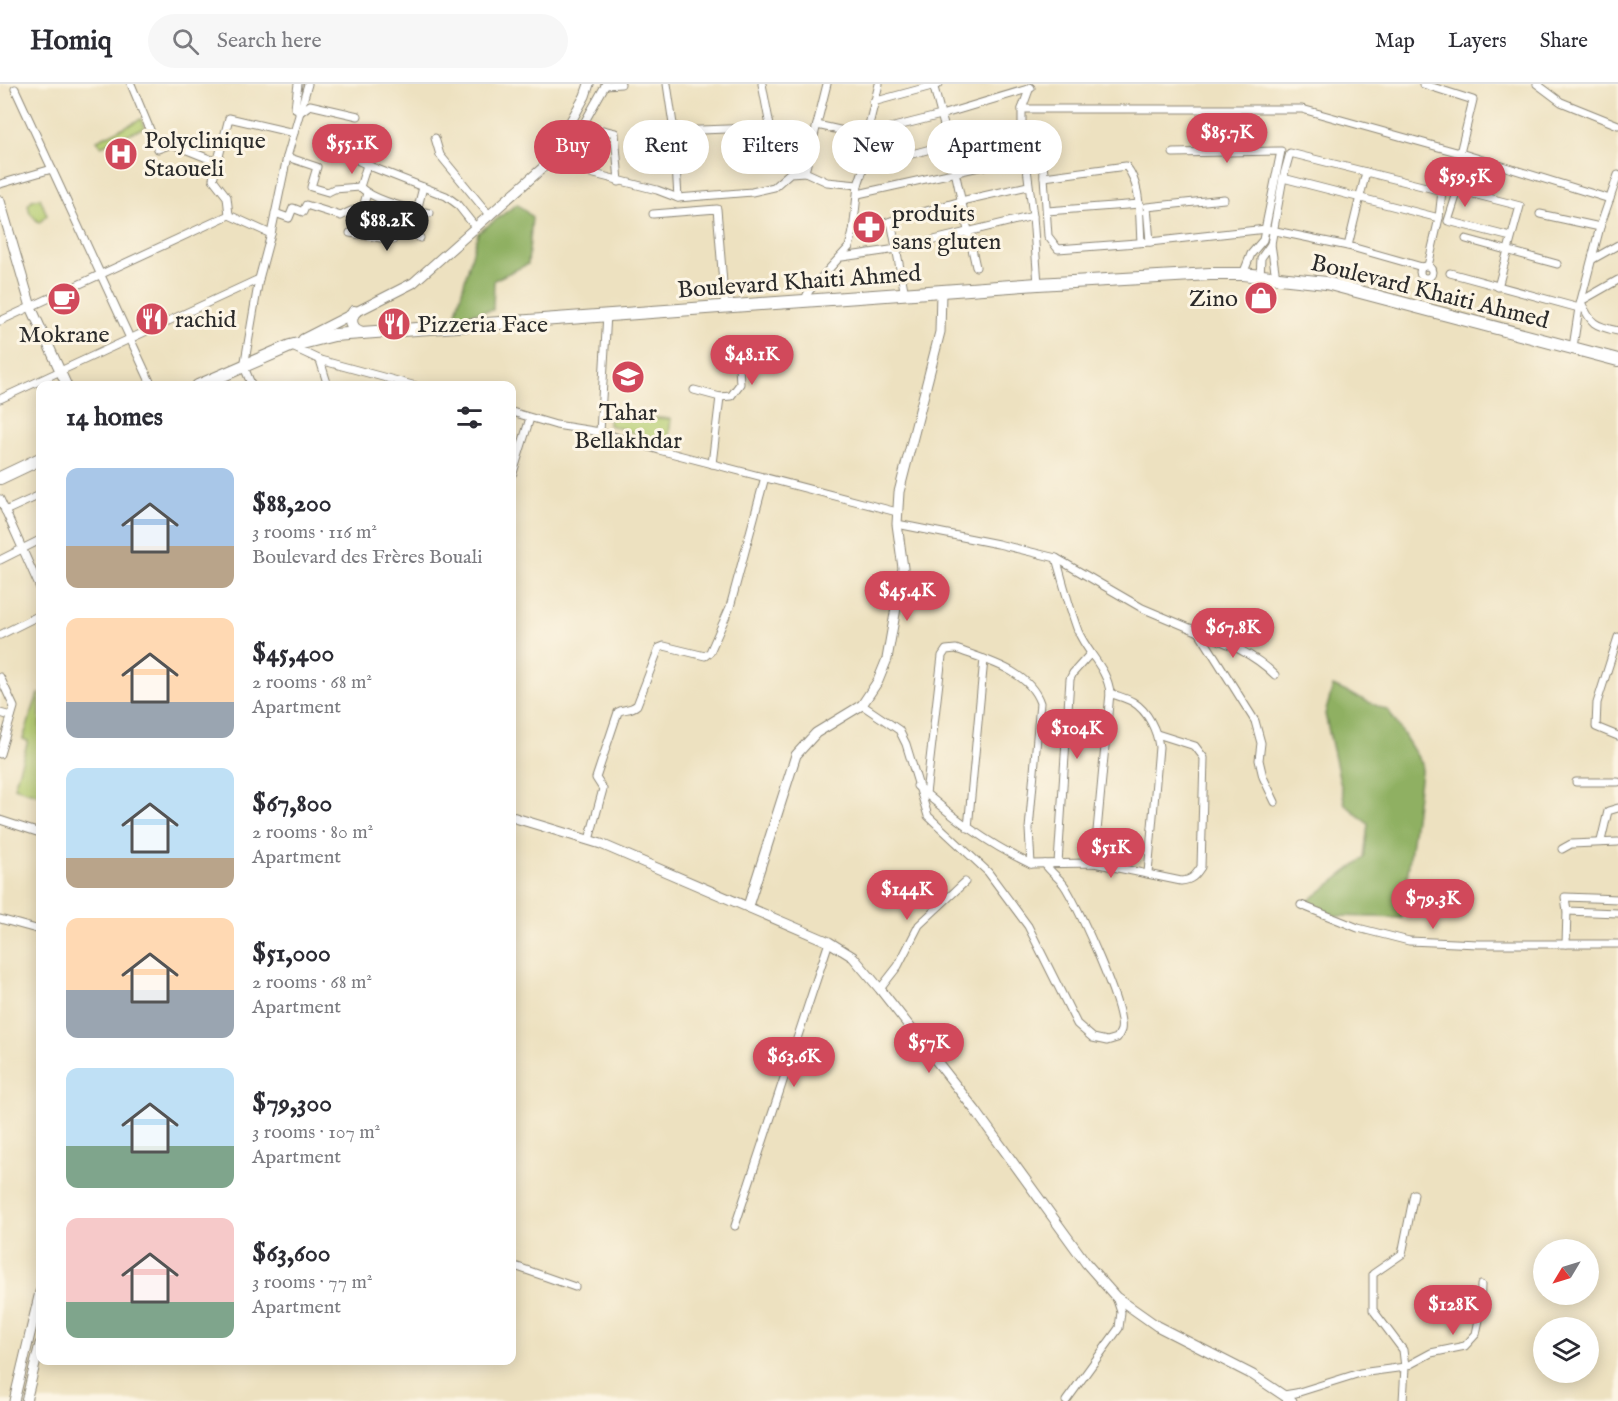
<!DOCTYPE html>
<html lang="en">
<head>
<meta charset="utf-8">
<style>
  body { margin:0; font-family:"IM FELL English",serif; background:#f7f7f7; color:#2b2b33; height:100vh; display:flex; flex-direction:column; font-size:22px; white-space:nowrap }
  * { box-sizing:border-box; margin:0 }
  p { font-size:20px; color:#7c7c81 }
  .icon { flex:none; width:33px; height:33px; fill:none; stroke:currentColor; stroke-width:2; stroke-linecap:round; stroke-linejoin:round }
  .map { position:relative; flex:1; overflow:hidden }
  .sheet { position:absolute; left:36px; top:297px; width:480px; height:984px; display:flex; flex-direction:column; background:#fff; border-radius:12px; box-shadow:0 3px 15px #0003 }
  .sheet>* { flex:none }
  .guide { position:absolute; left:534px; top:36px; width:570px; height:54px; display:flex; gap:12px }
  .needle { width:39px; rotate:232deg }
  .tools { position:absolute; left:1533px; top:1155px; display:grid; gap:12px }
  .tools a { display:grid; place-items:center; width:66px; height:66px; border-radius:50%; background:#fff; box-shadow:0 3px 15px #0003; font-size:30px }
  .price { position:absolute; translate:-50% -51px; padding:0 14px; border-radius:21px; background:#d1495b; color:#fff; font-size:20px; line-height:39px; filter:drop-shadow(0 2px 3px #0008) }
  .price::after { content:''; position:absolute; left:50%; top:36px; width:18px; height:14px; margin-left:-9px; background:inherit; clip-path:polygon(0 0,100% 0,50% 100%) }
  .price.current { background:#222; color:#fff }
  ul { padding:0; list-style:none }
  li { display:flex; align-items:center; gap:18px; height:150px; padding:0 30px }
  li span { display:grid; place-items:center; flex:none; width:168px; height:120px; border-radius:12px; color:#555 }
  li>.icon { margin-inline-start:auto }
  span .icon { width:72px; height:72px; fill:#fffc; stroke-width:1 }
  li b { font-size:26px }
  h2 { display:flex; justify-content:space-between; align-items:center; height:72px; padding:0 30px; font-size:26px }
  .tag { padding:0 21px; border-radius:27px; background:#fff; box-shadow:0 3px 15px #0003; font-size:21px; line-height:54px }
  .tag.current { background:#d1495b; color:#fff }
  header { display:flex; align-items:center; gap:36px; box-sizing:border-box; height:84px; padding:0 30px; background:#fff; border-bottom:2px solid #e1e1e2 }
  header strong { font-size:28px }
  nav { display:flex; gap:33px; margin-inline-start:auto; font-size:21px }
  .search { width:420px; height:54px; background:#f7f7f7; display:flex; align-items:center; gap:15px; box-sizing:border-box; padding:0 21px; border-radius:33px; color:#7c7c81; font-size:22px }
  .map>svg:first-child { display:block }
  .green { fill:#b4cc70; stroke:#707c4e; stroke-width:1.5 }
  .forest { fill:#8fb062; stroke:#5d6e46; stroke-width:1.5 }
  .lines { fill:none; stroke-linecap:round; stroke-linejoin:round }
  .street-casing { stroke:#8c8676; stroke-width:9 }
  .secondary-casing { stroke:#8c8676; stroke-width:11 }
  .highway-casing { stroke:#8c8676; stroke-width:14 }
  .street { stroke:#fff; stroke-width:7 }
  .secondary { stroke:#fff; stroke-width:9 }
  .highway { stroke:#fff; stroke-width:12 }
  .labels { text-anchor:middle; stroke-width:6; stroke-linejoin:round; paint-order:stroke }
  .poi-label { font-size:24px; fill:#2b2b2b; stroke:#fcf5e5; text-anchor:start }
  .street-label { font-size:24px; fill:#2b2b2b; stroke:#fcf5e5 }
</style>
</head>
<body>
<header>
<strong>Homiq</strong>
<div class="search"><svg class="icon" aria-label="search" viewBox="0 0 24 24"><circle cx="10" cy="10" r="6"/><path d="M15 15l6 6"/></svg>Search here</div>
<nav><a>Map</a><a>Layers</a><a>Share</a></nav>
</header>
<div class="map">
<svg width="1618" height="1317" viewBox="0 0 1618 1317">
  <rect width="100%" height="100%" fill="#fcf5e5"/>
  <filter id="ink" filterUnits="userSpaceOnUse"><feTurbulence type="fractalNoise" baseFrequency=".0167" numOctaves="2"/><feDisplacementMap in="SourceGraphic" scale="12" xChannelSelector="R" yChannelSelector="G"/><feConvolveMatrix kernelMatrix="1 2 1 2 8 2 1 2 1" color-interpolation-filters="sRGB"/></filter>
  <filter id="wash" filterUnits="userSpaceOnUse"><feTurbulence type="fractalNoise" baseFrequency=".008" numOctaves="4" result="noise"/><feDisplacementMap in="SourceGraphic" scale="24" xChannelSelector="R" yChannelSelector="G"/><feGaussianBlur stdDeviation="1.35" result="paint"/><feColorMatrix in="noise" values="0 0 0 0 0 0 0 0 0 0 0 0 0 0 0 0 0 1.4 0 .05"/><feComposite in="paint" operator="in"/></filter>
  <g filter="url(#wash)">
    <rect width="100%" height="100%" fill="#ede1c0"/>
    <!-- green -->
    <g class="green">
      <polygon points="141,35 145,43 101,62 97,56"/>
      <polygon points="40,114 47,131 39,139 30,129 28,121 32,116"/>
      <polygon points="610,330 671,335 668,360 609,341"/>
      <polygon points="38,610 40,610 40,711 14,703 28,657 23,655"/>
    </g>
    <!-- forest -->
    <g class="forest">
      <polygon points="517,120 532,133 528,180 494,196 493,226 455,232 478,149"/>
      <polygon points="1333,602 1389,627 1422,680 1402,834 1336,832 1303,821 1364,774 1368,740 1345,720 1325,630"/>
    </g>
  </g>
  <g filter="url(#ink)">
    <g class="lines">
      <defs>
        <g id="street">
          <polyline points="131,0 158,65 172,60 217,78"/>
          <polyline points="298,0 295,24 300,26"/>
          <polyline points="667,0 674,47 678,114"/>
          <polyline points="762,0 771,47 788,74 805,88 827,98 858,101"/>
          <polyline points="933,0 949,60 976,183"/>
          <polyline points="1423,0 1473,16 1460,69"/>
          <polyline points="1537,0 1561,18 1618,41"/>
          <polyline points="605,1 621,0"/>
          <polyline points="1030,3 1022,25 1022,45 1033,132 1038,200"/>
          <polyline points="15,5 152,302"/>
          <polyline points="873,18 939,0"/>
          <polyline points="1022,25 1302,25 1460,69 1610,115"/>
          <polyline points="299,29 310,21 358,32"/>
          <polyline points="581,41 615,49 619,98"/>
          <polyline points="817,41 862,51 941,31 1031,4"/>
          <polyline points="674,47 754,44 771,47"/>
          <polyline points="1041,48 1048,152 1058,165 1150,158 1266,145 1348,162 1422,183"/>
          <polyline points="564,51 584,39 606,0"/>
          <polyline points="435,54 440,71 490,132"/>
          <polyline points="354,69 359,77 372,83 446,112 457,120 476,144"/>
          <polyline points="1173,69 1281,67 1263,156 1251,170 1243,190"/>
          <path d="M287,73L317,83L311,103L328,108L334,105L360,103C375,117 410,125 430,129"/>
          <polyline points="547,80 563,82 657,106 678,114 752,108 774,103 790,89 805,88 827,0"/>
          <polyline points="864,83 949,60 1022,45"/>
          <path d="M1044,93L1126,82C1142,101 1139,133 1141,157"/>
          <polyline points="1283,94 1439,134"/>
          <polyline points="0,100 52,85"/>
          <polyline points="360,103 367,81"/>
          <polyline points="858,110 1025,73"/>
          <polyline points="362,127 367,109"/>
          <polyline points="417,127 423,103"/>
          <polyline points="1047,127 1140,120"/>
          <path d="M275,129L289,134L293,124L303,128L306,121L341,132C345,130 351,126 355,126C371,124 407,145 420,154"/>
          <polyline points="653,130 717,125 725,224"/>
          <polyline points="1540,130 1600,143"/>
          <polyline points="229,131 227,113 213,95 229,34 294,49"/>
          <polyline points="891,137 905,211"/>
          <polyline points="853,148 961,117 1028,102"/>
          <polyline points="350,149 393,156 396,140"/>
          <polyline points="1466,155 1557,180"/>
          <polyline points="1150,158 1147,123 1224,115"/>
          <polyline points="1348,162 1366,88"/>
          <polyline points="842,173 897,165 1033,132"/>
          <polyline points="1593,175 1618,161"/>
          <circle cx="1426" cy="188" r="6"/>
          <polyline points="1450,189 1579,224"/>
          <polyline points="1260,193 1261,174 1271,160"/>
          <polyline points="1276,194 1271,160 1283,94 1290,69 1442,107 1439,134 1428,182"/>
          <polyline points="1498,203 1520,122 1458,106 1448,137 1511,153"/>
          <polyline points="804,217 809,207 849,163 853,148 858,101 864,83 867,49 879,0"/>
          <polyline points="1581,217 1618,196"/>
          <path d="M1581,218C1591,240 1594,242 1618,247"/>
          <polyline points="0,237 229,131 271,150"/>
          <polyline points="290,262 320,276 416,302"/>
          <polyline points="1573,263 1579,224 1600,143 1618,91"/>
          <polyline points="320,276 328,302"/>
          <polyline points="252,302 244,283 259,195 271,150 287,73 308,0"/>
          <polyline points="694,306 720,313 731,312 740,300 738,264 722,264"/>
          <polyline points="0,315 259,195"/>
          <polyline points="512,328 556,341 600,348 607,230"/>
          <polyline points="600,348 659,366 897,428"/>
          <polyline points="712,380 720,313"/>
          <polyline points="513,389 530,334"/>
          <polyline points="0,415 40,504"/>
          <polyline points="5,427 40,411"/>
          <polyline points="897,440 998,460 1056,474 1142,524 1199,548 1255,637 1261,659 1259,676 1263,693 1275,718"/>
          <path d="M1056,474C1063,498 1069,523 1078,547C1087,569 1108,585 1110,609L1094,779"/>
          <polyline points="0,476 40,456"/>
          <path d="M1199,548C1227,559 1253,569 1275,591"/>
          <polyline points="0,551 40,531"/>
          <polyline points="1618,553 1597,619 1596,643 1618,652"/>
          <polyline points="0,593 14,623 0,670"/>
          <path d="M1110,609C1117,612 1126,614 1133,618C1148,627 1157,647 1159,663L1148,789"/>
          <path d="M862,621L899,646L906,660L928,732L988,788L1028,842L1077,940L1093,954L1107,957L1117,954C1118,952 1120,949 1121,946C1126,925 1079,826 1066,804C1061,795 1051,789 1045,780"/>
          <polyline points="0,629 11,632"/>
          <polyline points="1576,698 1618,698"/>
          <path d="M917,702C954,734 986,759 1031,780L1029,745L1040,619C1029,586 985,576 956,565L946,566L942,572L926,710"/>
          <polyline points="0,736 40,749"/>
          <polyline points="968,744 984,575"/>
          <path d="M589,756L603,705L596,694L618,628C624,624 630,627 637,621L659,564L664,562L705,572L710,568L730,523L765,393"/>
          <polyline points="1601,757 1608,727 1618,724"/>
          <polyline points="1562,765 1571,760 1618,758"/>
          <polyline points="1058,779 1070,595 1073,589 1090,570"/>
          <path d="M1031,780L1094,779L1181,797C1192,796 1195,792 1201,783L1204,674L1195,662L1157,650"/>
          <polyline points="1618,815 1565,813 1567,827 1618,829"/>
          <polyline points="1301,821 1358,844 1409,857 1478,860 1618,860"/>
          <polyline points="0,835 40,846"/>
          <polyline points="1566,860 1567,827"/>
          <polyline points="880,905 898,882 919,841 965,798"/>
          <polyline points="735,1142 829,858"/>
          <polyline points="512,1181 575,1203"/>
          <polyline points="1284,1311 1296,1309 1360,1289 1405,1283 1431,1269 1465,1262 1476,1250 1480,1231 1481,1201"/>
          <polyline points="1066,1317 1119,1244 1121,1228 1116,1213"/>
          <polyline points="1403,1317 1405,1283 1403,1266 1373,1226 1373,1190 1402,1170 1414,1110"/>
        </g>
        <g id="secondary">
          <polyline points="0,117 31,223 67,302"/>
          <polyline points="303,255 413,199 547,80 585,12 589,0"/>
          <polyline points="512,733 601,760 829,858 853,873 880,905 975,1026 1086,1179 1116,1213 1157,1242 1253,1291 1292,1317"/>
          <polyline points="748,822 796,671 816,649 862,621 878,597 887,575 903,484 897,440 899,408 940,248 941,208"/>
          <polyline points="14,1317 40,1208"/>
          <polyline points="26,1317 40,1260"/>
        </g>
        <g id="highway">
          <path d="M354,228C348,238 352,246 362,249"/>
          <polyline points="198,302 290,262 334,251 1038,200 1210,190 1243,190 1326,199 1618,276"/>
          <polyline points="0,394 40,375"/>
        </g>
      </defs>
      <!-- street casing -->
      <use href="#street" class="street-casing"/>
      <!-- secondary casing -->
      <use href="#secondary" class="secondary-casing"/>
      <!-- highway casing -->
      <use href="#highway" class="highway-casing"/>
      <!-- street -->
      <use href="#street" class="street"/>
      <!-- secondary -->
      <use href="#secondary" class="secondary"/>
      <!-- highway -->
      <use href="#highway" class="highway"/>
    </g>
  </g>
  <!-- icons -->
  <defs>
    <symbol id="hospital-disc" viewBox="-11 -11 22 22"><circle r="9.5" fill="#d1495b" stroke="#fcf5e5"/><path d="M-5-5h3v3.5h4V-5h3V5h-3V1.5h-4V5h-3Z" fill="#fff"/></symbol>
    <symbol id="pharmacy-disc" viewBox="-11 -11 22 22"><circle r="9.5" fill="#d1495b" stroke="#fcf5e5"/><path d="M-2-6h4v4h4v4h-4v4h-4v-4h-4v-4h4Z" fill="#fff"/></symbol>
    <symbol id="shop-disc" viewBox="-11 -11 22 22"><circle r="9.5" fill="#d1495b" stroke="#fcf5e5"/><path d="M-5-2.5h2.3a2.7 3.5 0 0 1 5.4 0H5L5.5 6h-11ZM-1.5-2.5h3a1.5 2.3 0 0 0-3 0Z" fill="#fff"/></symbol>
    <symbol id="cafe-disc" viewBox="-11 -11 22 22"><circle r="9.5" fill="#d1495b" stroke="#fcf5e5"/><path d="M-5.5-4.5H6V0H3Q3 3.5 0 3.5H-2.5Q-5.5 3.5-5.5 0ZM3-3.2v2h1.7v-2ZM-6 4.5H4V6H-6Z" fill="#fff"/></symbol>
    <symbol id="restaurant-disc" viewBox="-11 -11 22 22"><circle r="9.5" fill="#d1495b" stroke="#fcf5e5"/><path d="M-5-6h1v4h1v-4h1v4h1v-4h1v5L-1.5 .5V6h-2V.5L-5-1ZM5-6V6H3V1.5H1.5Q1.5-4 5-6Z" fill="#fff"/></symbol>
    <symbol id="school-disc" viewBox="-11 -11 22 22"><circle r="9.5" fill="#d1495b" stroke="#fcf5e5"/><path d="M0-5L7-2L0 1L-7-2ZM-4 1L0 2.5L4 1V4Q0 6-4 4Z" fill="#fff"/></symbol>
  </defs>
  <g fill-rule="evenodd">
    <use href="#hospital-disc" x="102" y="51" width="38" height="38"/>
    <use href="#pharmacy-disc" x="850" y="124" width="38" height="38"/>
    <use href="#shop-disc" x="1242" y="195" width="38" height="38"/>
    <use href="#cafe-disc" x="45" y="196" width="38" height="38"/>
    <use href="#restaurant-disc" x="133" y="216" width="38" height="38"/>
    <use href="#restaurant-disc" x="375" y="221" width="38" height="38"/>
    <use href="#school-disc" x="609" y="274" width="38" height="38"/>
  </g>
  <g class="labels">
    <!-- poi labels -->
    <g class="poi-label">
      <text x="144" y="64">Polyclinique<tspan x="144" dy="28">Staoueli</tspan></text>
      <text x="892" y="137">produits<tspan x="892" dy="28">sans gluten</tspan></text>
      <text x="1238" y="222" text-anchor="end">Zino</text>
      <text x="175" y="243">rachid</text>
      <text x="417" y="248">Pizzeria Face</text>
      <text x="64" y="258" text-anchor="middle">Mokrane</text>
      <text x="628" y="336" text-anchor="middle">Tahar<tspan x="628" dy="28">Bellakhdar</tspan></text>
    </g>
    <!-- street labels -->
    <g class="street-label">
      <text transform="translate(799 197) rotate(-4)" y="8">Boulevard Khaiti Ahmed</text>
      <text transform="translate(1430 207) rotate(14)" y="8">Boulevard Khaiti Ahmed</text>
    </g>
  </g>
</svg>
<div class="tools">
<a><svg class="needle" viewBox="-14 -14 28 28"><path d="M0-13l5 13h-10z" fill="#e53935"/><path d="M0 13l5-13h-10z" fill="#7c7c81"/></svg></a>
<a><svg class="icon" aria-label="layers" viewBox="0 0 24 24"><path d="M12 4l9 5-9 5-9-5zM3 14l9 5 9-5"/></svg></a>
</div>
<b class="price" style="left:1227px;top:80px">$85.7K</b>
<b class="price" style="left:352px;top:91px">$55.1K</b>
<b class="price" style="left:1465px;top:124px">$59.5K</b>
<b class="price current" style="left:387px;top:168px">$88.2K</b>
<b class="price" style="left:752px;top:302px">$48.1K</b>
<b class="price" style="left:907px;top:538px">$45.4K</b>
<b class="price" style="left:1233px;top:575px">$67.8K</b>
<b class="price" style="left:1077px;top:676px">$104K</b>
<b class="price" style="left:1111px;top:795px">$51K</b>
<b class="price" style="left:907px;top:837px">$144K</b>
<b class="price" style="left:1433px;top:846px">$79.3K</b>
<b class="price" style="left:929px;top:990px">$57K</b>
<b class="price" style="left:794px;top:1004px">$63.6K</b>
<b class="price" style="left:1453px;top:1252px">$128K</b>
<div class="guide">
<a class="tag current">Buy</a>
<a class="tag">Rent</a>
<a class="tag">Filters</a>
<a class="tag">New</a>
<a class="tag">Apartment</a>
</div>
<section class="sheet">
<h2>14 homes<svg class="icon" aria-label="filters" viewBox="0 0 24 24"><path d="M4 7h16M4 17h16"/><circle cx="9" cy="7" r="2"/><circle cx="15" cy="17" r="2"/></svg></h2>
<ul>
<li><span style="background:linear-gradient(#a9c7e8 65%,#b9a48a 0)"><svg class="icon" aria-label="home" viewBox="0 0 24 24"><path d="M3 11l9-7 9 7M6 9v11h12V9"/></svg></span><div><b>$88,200</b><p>3 rooms · 116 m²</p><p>Boulevard des Frères Bouali</p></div></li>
<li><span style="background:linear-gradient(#ffd9b3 70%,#9aa5b1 0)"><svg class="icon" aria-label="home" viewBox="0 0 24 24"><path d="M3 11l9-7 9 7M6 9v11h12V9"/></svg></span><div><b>$45,400</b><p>2 rooms · 68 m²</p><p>Apartment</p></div></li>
<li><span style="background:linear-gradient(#bfe0f5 75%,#b9a48a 0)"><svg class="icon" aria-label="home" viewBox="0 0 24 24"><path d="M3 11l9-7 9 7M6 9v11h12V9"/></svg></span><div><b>$67,800</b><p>2 rooms · 80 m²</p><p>Apartment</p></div></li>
<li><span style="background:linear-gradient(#ffd9b3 60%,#9aa5b1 0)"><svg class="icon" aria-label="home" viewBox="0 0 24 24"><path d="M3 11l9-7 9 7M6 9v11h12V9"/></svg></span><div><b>$51,000</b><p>2 rooms · 68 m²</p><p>Apartment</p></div></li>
<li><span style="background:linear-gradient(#bfe0f5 65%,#7fa58c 0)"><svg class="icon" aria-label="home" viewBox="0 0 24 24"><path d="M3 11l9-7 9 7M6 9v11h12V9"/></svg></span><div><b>$79,300</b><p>3 rooms · 107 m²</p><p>Apartment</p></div></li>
<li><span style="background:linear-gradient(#f6c9c9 70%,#7fa58c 0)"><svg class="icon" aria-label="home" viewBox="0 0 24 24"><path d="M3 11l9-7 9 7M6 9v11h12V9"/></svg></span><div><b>$63,600</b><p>3 rooms · 77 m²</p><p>Apartment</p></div></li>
</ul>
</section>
</div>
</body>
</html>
